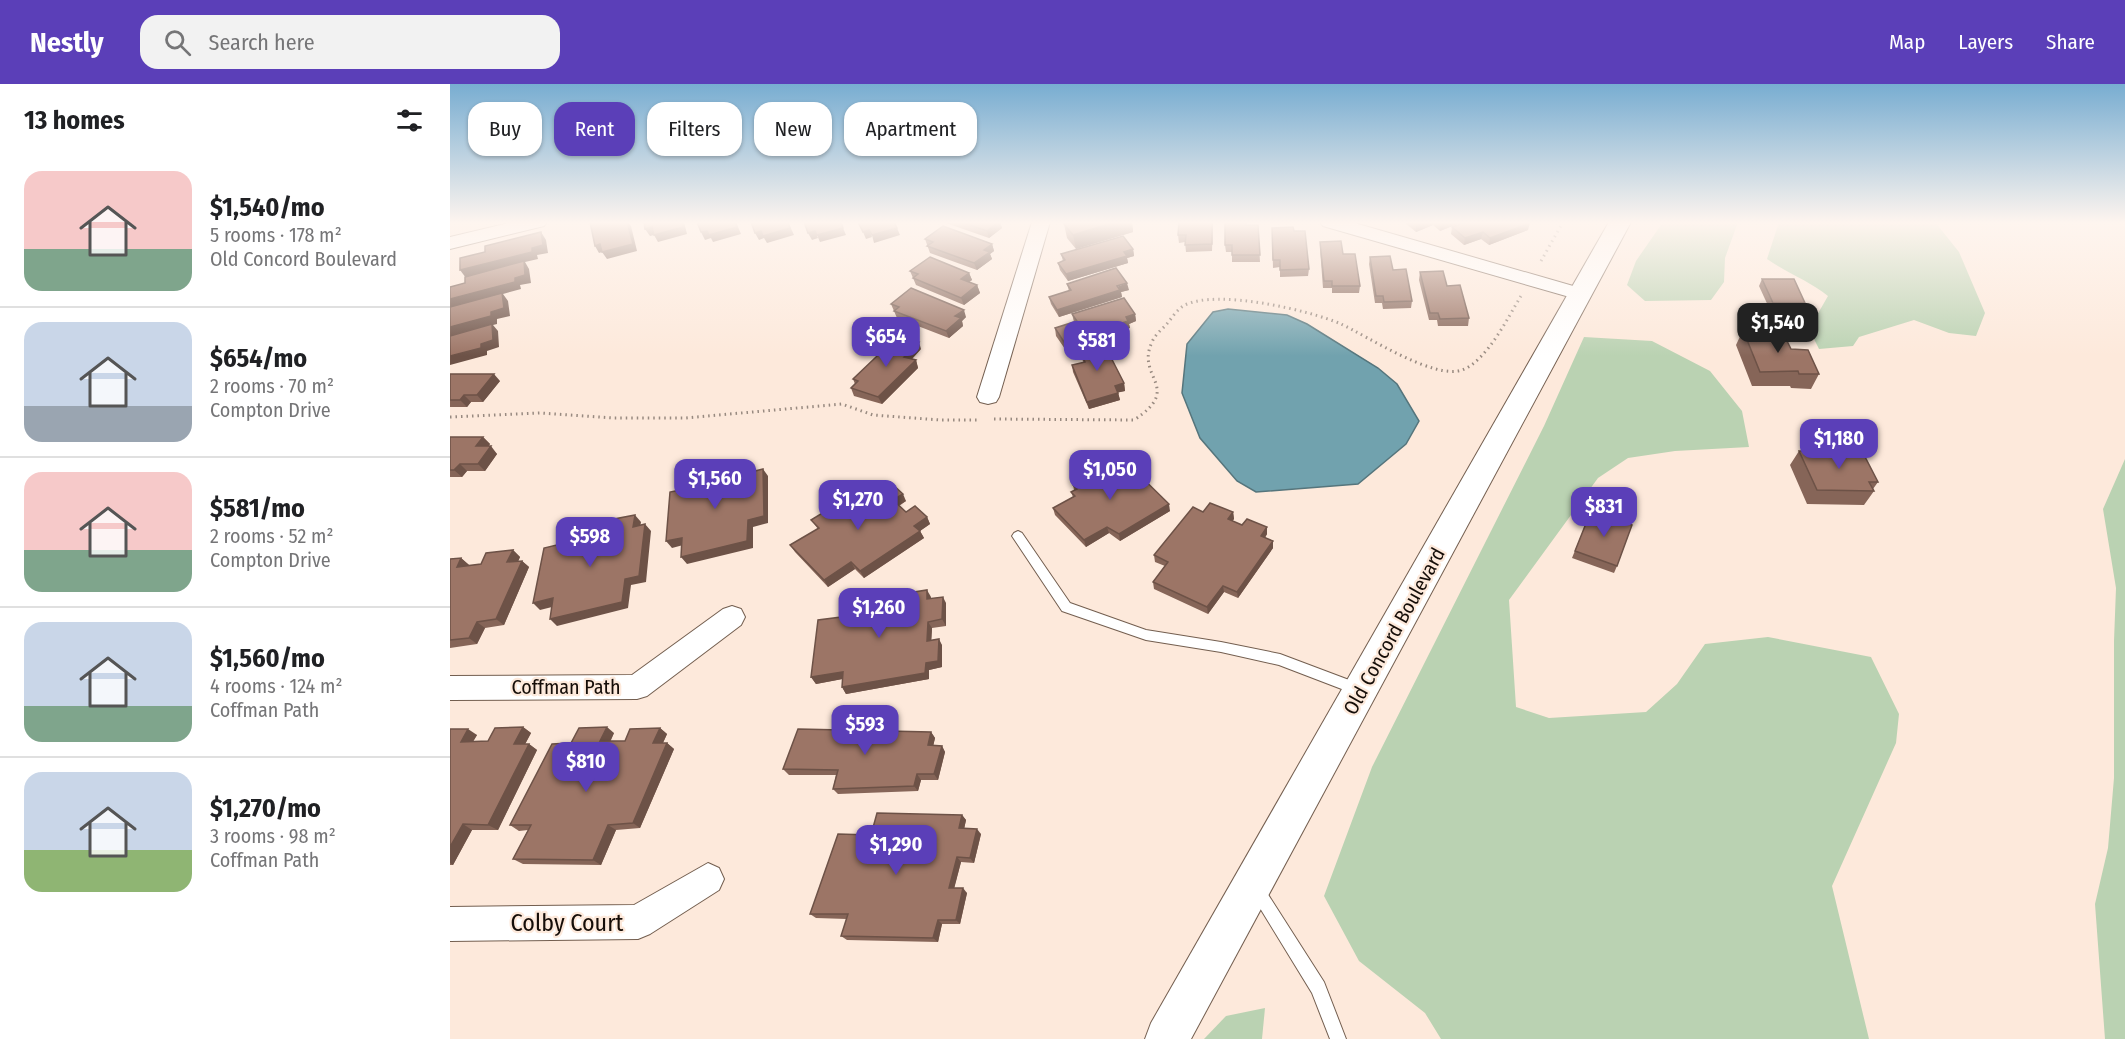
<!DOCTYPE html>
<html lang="en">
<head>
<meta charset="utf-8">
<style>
  body { margin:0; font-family:"Fira Sans Condensed",sans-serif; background:#f2f2f2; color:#202124; height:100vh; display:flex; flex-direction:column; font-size:22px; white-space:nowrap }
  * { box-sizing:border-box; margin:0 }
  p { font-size:20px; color:#757577 }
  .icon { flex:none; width:33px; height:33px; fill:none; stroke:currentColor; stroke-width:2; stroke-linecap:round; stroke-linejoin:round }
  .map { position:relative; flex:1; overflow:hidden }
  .details { display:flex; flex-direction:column; background:#fff; width:450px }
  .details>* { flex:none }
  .guide { position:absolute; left:18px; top:18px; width:570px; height:54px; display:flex; gap:12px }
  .price { position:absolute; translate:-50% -51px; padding:0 14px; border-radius:12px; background:#5b3fb8; color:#fff; font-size:20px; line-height:39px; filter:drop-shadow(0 2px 3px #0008) }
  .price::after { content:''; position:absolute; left:50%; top:36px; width:18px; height:14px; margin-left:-9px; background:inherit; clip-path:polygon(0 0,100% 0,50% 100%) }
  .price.current { background:#222; color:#fff }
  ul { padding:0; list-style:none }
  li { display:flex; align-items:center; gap:18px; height:150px; padding:0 24px }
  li+li { border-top:2px solid #e0e0e0 }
  li span { display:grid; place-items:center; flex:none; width:168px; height:120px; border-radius:18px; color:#555 }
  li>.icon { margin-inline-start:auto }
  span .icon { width:72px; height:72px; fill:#fffc; stroke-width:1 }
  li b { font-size:26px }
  h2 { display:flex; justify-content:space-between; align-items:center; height:72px; padding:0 24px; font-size:26px }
  .chip { padding:0 21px; border-radius:18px; background:#fff; box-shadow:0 2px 4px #0004; font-size:21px; line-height:54px }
  .chip.current { background:#5b3fb8; color:#fff }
  header { display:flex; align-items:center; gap:36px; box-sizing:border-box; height:84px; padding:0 30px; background:#5b3fb8; color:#fff }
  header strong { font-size:28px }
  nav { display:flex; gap:33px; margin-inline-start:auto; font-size:21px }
  .search { width:420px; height:54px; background:#f2f2f2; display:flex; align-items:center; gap:15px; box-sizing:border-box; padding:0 21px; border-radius:18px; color:#757577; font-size:22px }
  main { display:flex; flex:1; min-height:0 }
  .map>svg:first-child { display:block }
  .green { fill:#bad2b2 }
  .water { fill:#71a2ae; stroke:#55757c; stroke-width:1.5 }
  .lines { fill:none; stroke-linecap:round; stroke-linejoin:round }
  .service-casing { stroke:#735e4f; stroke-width:2 }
  .minor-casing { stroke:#735e4f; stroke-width:2 }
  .tertiary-casing { stroke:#735e4f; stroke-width:2 }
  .path { stroke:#988a80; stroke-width:3; stroke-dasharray:1.5 4; stroke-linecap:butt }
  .service { fill:#fff; fill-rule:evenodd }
  .minor { fill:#fff; fill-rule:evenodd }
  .tertiary { fill:#fff; fill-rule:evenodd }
  .wall { fill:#866558 }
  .shaded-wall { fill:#6d5247 }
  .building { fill:#9c7566; stroke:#6d5247; stroke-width:1.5 }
  .labels { text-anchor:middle; stroke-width:4.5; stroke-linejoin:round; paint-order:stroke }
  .street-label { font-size:20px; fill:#150d08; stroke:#fde9db }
  .near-street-label { font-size:24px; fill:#150d08; stroke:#fde9db }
</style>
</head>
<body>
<header>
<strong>Nestly</strong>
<div class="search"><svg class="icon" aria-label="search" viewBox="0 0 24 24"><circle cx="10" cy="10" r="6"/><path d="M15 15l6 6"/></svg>Search here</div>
<nav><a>Map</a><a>Layers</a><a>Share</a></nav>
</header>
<main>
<section class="details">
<h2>13 homes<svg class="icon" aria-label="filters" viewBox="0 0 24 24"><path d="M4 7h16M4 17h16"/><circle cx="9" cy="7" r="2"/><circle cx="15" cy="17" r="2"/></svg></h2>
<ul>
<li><span style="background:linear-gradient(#f6c9c9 65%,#7fa58c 0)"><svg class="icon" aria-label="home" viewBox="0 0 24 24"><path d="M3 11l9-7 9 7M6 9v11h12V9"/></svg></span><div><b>$1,540/mo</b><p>5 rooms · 178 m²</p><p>Old Concord Boulevard</p></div></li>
<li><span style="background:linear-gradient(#c9d6e8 70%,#9aa5b1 0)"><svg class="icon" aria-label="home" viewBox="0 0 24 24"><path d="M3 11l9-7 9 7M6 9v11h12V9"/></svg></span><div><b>$654/mo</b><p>2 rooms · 70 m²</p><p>Compton Drive</p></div></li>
<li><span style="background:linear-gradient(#f6c9c9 65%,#7fa58c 0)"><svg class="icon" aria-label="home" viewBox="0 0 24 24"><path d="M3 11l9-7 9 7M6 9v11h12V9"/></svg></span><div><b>$581/mo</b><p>2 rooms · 52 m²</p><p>Compton Drive</p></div></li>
<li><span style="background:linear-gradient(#c9d6e8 70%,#7fa58c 0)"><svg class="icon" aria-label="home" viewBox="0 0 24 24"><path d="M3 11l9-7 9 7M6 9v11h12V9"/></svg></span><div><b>$1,560/mo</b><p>4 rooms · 124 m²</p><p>Coffman Path</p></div></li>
<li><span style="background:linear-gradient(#c9d6e8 65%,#8fb573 0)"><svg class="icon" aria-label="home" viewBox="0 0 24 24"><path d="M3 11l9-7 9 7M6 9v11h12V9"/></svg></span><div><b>$1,270/mo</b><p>3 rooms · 98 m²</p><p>Coffman Path</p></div></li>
</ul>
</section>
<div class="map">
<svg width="1675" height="955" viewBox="0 0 1675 955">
  <rect width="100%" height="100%" fill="#fde9db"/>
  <!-- green -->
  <g class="green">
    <polygon points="1213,138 1288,138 1275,174 1274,198 1261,216 1195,217 1177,201 1186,177"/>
    <path d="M1329,138H1485L1509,168L1535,229L1526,252L1499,249L1464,236L1409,253L1403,262L1369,265L1359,245L1378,212C1359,197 1337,189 1317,175Z"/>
    <polygon points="1134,253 1202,257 1260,287 1292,327 1299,363 1225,367 1178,374 1148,394 1059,516 1066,623 1099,634 1196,628 1227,600 1255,560 1318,553 1421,573 1449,630 1446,659 1382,802 1419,955 991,955 975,929 909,877 874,812 922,683 1094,342"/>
    <polygon points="1675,375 1675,955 1655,955 1645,820 1658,764 1664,694 1664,557 1666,504 1653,425"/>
    <polygon points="815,924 812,955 754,955 776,932"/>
  </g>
  <!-- water -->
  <polygon class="water" points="778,225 837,231 857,240 928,284 947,300 969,337 956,360 908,400 806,408 787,397 750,354 732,309 737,260 763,228"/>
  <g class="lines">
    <defs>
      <g id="service">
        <polygon points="568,447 572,449 620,519 696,546 771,558 830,570 915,602 917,606 915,610 910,612 829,581 771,568 696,556 612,527 562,452 564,449"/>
        <polygon points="807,798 812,801 874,898 896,955 880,955 862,909 802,811 799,806 802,801"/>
      </g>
      <g id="minor">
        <polygon points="63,138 97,138 94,142 0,165 0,153"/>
        <polygon points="582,138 600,138 549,313 546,318 538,320 530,318 527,313"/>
        <polygon points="870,138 901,138 1137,206 1140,210 1137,214 1123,214 873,142"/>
        <polygon points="282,522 291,525 295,533 291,541 197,612 187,615 0,616 0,592 182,591 273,525"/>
        <polygon points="258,779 269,784 274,795 269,806 200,850 188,855 0,857 0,823 184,821"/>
      </g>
      <polygon id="tertiary" points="1159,138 1181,138 741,955 695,955 701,939"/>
    </defs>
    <!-- service casing -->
    <use href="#service" class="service-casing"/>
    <!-- minor casing -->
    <use href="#minor" class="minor-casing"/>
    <!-- tertiary casing -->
    <use href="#tertiary" class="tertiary-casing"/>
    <!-- path -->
    <g class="path">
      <polyline points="1091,177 1113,138"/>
      <polyline points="0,333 90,329 164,334 235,334 392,320 423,331 490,336 530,336"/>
      <path d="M544,335L684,336C734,303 685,294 702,258C705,251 711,246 716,241C722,234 727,225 735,221C767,205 859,226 891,240C917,252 984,296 1012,286C1037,277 1058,233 1071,212"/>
    </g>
    <!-- service -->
    <use href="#service" class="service"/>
    <!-- minor -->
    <use href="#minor" class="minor"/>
    <!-- tertiary -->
    <use href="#tertiary" class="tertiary"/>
  </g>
  <!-- wall -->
  <g class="wall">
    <polygon points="493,138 550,138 552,144 539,154"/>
    <polygon points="620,138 682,138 683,148 626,165 617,154 614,140"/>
    <polygon points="763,138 762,167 736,168 735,158 729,159 728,151"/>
    <polygon points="954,138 1012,138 990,147 983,141 966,148"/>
    <polygon points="796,141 808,141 810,178 782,178 782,168 776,168 775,161"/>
    <polygon points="1002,143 1078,146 1039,161 1031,155 1014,161 1001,150"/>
    <polygon points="822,144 844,147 859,185 858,192 830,193 830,183 823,184"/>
    <polygon points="475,155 542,160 544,167 540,170 542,175 527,186 480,169"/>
    <polygon points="870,158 893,170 910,202 909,209 882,209 882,204 873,204 870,165"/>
    <polygon points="683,165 684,172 677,174 678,179 618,197 610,186 608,179 613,177 611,170"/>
    <polygon points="920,173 943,186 962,217 961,224 933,225 932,219 925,219 919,180"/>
    <polygon points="460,187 519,189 522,196 519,198 527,201 530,209 514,221 466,201"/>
    <polygon points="970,188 997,202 1019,234 1018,242 988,242 987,236 979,236 969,196"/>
    <polygon points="1312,195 1355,219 1352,226 1320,226 1309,202"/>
    <polygon points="617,200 679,206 671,208 672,213 609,233 601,220 599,213 619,207"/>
    <polygon points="441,220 516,233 512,237 513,242 499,254 447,234"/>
    <polygon points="622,230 685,230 686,237 679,240 680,244 615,265 606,252 605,244 624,238"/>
    <polygon points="1293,246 1326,256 1341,265 1369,290 1361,305 1341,304 1340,302 1302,302 1286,261"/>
    <polygon points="628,262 674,299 675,307 668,308 670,316 639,325 623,288 622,281 634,279 629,269"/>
    <polygon points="471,265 462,275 466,276 468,284 432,320 404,312 401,304 405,300 403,295"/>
    <polygon points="0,290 50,297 33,318 21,318 17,323 0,323"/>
    <polygon points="0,353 33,353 40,360 38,362 47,370 35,387 17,387 12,393 0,393"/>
    <polygon points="1349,367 1428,398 1423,405 1424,407 1414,421 1357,420 1340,381"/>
    <polygon points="623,401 720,427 670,457 659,449 636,463 605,431 603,424 623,413 621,408 624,406"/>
    <polygon points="429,405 456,417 449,422 456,428 477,433 480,440 470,447 474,454 414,494 405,485 378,503 345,468 340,461 368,445 361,436"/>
    <polygon points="1141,427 1167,482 1164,489 1122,474"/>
    <polygon points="753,428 783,428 784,435 782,437 792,441 817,443 817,450 815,454 823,457 823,464 788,514 774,508 758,530 704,505 703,498 715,482 705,478 704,471"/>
    <polygon points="63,466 70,473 68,477 72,477 79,483 54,541 35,544 27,560 0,564 0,475 11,474 19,481 19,482 31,480"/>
    <polygon points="481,513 480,515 496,519 496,542 482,544 481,556 492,561 492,583 479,586 479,595 396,610 392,603 392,595 366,600 361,593 399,532"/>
    <polygon points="73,643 81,649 75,660 79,660 87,666 48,746 22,746 3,781 0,781 0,645 27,651 23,657 38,657"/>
    <polygon points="210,644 217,650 213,659 217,659 224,665 190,744 166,746 151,781 73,780 63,775 78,746 69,747 60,741 121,659 164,649 160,657 175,657"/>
    <polygon points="481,648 485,654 483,662 492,662 495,668 488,696 471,696 468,707 388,710 383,705 386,691 339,691 333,685"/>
    <polygon points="512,731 516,736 514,745 531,750 524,779 511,778 504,804 517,809 510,840 492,840 488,858 397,856 391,852 397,835 366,834 360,830 421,751"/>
  </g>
  <!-- shaded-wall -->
  <g class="shaded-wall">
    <polygon points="177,138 178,138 181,142 187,167 157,175 152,168 149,169 145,162"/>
    <polygon points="232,138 234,138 237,150 208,158 204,151 200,152 195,145"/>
    <polygon points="286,138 291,150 263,158 261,154 255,156 251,148"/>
    <polygon points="338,138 344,151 317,159 314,154 309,156 305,149"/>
    <polygon points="548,138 550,138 552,144 539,154 537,147"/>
    <polygon points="665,138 682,138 683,148 626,165 623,151"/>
    <polygon points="972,138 983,138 983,141 966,148 966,140"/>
    <polygon points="994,138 1012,138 990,147 991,140"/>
    <polygon points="1080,139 1078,146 1039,161 1040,154"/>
    <polygon points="393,144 396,151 370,158 367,151"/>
    <polygon points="447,144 450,151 424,159 422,151"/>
    <polygon points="419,146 422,153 416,155 413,148"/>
    <polygon points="365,147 368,154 362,156 358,149"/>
    <polygon points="91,148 96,156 98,169 87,171 88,175 75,178 79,185 81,199 70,201 71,205 53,210 58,217 60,232 47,235 47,240 43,241 48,247 49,263 37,267 37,271 0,281 0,215 65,194 16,194 10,186 82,164"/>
    <polygon points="1033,148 1031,155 1014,161 1015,154"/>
    <polygon points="542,160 544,167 540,170 542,175 527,186 524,179 534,166"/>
    <polygon points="683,165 684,172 677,174 678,179 618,197 616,190"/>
    <polygon points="519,189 522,196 513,202 511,195"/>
    <polygon points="677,199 679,206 671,208 672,213 609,233 607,226"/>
    <polygon points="527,201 530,209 514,221 511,214"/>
    <polygon points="514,226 516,233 512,237 513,242 499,254 496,247 505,232"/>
    <polygon points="685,230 686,237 679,240 680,244 615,265 614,258"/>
    <polygon points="469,258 471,265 457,280 454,273"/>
    <polygon points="466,276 468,284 432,320 428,313"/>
    <polygon points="44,290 50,297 33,318 27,311"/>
    <polygon points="674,299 675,307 666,309 665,302"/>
    <polygon points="668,309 670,316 639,325 637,318"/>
    <polygon points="14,311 21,318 17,323 10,316"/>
    <polygon points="33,353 40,360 33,370 26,362"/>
    <polygon points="41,362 47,370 35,387 28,380"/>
    <polygon points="10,380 17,387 12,393 4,386"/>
    <polygon points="300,380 305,387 305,395 301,388"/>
    <polygon points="313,385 318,392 318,439 303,443 303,464 237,480 231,473 298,436"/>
    <polygon points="254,389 259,396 254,397"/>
    <polygon points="453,410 456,417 446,423 443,416"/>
    <polygon points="719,420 720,427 670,457 669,450"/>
    <polygon points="783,428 784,435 778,442 778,435"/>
    <polygon points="185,431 191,438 189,450 183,443"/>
    <polygon points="477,433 480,440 467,449 464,442"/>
    <polygon points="195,440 201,447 196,498 181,501 178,524 107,542 100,535 175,495"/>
    <polygon points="657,443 659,449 636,463 634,456"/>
    <polygon points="817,443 817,450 811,459 811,452"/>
    <polygon points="132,445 139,452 137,461 130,454"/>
    <polygon points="470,447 474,454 414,494 410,487"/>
    <polygon points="232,454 237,460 222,464 216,457"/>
    <polygon points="823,457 823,464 788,514 787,508"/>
    <polygon points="63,466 70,473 65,485 57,478"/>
    <polygon points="11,474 19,481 15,490 7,483"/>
    <polygon points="72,477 79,483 54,541 46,535"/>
    <polygon points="401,478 405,485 378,503 374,496"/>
    <polygon points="773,502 774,508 758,530 757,523"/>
    <polygon points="477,506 481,513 480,522 477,515"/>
    <polygon points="493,513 496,519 496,542 492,535"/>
    <polygon points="103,514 110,521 90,526 83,519"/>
    <polygon points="27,538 35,544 27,560 19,554"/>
    <polygon points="478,538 482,544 481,564 477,557"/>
    <polygon points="489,555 492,561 492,583 479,586 479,595 396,610 392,603 476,579"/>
    <polygon points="393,588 398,594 366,600 361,593"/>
    <polygon points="73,643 81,649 72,666 64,660"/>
    <polygon points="157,643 164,649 158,663 150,657"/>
    <polygon points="210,644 217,650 210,665 203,659"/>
    <polygon points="18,645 27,651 20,663 11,658"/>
    <polygon points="481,648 485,654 482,667 478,661"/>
    <polygon points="217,659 224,665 190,744 183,739"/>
    <polygon points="79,660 87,666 48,746 38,741"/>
    <polygon points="492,662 495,668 488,696 484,690"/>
    <polygon points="467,690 471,696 468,707 464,702"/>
    <polygon points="512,731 516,736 513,750 509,744"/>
    <polygon points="13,740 22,746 3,781 0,779 0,763"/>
    <polygon points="158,741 166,746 151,781 143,776"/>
    <polygon points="527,745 531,750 524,779 520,774"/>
    <polygon points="507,773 511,778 503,809 499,804"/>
    <polygon points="513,804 517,809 510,840 506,836"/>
    <polygon points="488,836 492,840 488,858 483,854"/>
  </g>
  <!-- building -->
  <g class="building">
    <polygon points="140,138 177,138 183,160 152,168 150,160 145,162"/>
    <polygon points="194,138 232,138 233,143 204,151 202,143 195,145"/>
    <polygon points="247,138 285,138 287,143 259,151 257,147 251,148"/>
    <polygon points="301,138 338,138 340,144 313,152 311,147 305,149"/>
    <polygon points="354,138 391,138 393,144 367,151 365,147 358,149"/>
    <polygon points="408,138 444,138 447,144 422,151 419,146 413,148"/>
    <polygon points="511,138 548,138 537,147"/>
    <polygon points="620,138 665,138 623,151 614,140"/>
    <polygon points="729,138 762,138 762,160 735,161 736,151 728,151"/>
    <polygon points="775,138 796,138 796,141 808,141 810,171 782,171 782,161 775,161"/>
    <polygon points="1016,138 1080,138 1080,139 1040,154 1033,148 1015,154 1002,143"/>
    <polygon points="493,142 542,160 534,166 540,168 524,179 477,162 483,158 475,155"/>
    <polygon points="843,143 844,147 855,147 859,185 830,186 830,176 823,176 822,144"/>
    <polygon points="91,148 93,161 82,164 82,168 10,186 10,174 35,168 35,162"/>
    <polygon points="673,152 683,165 674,168 677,172 616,190 608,179 615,176 611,170"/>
    <polygon points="891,157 893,170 905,170 910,202 882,202 882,197 874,197 870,158"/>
    <polygon points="940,172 943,186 956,185 962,217 934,218 933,212 926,212 920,173"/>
    <polygon points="480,173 519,189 511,195 527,201 511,214 463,194 468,190 460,187"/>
    <polygon points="74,177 75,191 65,194 65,198 0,215 0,203 15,199 15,193"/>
    <polygon points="666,184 677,199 667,202 670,206 607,226 599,213 621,206 617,200"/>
    <polygon points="993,187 997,202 1010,201 1019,234 990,235 988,229 980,229 970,188"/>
    <polygon points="1312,195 1344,195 1355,219 1323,219"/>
    <polygon points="461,204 514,226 505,232 511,234 496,247 444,227 449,223 441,220"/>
    <polygon points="52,209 54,224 41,228 41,232 0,243 0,223"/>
    <polygon points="674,214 685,230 676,233 678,237 614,258 605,244 627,237 622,230"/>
    <polygon points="42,240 43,256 31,260 31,264 0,272 0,252"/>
    <polygon points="1293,246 1322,247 1326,256 1337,257 1341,265 1358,266 1369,290 1349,290 1348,287 1310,288"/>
    <polygon points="448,252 469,258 454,273 466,276 428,313 401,304 408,297 403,295"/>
    <polygon points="652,256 674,299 665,302 668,309 637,318 622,281 635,278 628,262"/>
    <polygon points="0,290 44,290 27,311 14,311 10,316 0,316"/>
    <polygon points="0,353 33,353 26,362 41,362 28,380 10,380 4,386 0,386"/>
    <polygon points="1349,367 1412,367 1428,398 1419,398 1424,407 1367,406"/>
    <polygon points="671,373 719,420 669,450 657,443 634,456 603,424 625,412 621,408 627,405 623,401"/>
    <polygon points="300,380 301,388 313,385 314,432 298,436 297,457 231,473 232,454 216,457 220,408 230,406 231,395 254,389 254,397 274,393 274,386"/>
    <polygon points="440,398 453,410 443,416 456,428 465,422 477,433 464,442 470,447 410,487 401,478 374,496 340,461 369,444 361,436 422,399 429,405"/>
    <polygon points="760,419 783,428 778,435 792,441 797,435 817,443 811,452 823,457 787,508 773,502 757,523 703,498 718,478 704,471 743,423 753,428"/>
    <polygon points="1141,427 1182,441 1167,482 1125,467"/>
    <polygon points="185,431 183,443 195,440 189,492 175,495 172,518 100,535 103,514 83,519 94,464 107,461 109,450 132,445 130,454 157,448 159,436"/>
    <polygon points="63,466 57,478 72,477 46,535 27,538 19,554 0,556 0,475 11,474 7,483 31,480 36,469"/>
    <polygon points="477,506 477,515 493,513 492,535 478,538 477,557 489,555 488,577 476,579 475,589 392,603 393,588 361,593 368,536 399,532 401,518"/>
    <polygon points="73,643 64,660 79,660 38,741 13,740 0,763 0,645 18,645 11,658 38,657 45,644"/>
    <polygon points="157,643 150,657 175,657 180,645 210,644 203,659 217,659 183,739 158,741 143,776 63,775 81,741 60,741 102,660 121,659 129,644"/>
    <polygon points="348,645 481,648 478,661 492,662 484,690 467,690 464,702 383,705 388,686 333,685"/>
    <polygon points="427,729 512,731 509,744 527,745 520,774 507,773 499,804 513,804 506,836 488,836 483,854 391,852 398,830 360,830 388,750 421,751"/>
  </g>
  <!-- sky -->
  <linearGradient id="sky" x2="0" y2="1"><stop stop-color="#78add1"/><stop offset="0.51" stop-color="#fef5ef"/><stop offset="1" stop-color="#fef5ef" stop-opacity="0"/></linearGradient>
  <rect width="1675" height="272" fill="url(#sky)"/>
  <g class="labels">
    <!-- street labels -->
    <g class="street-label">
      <text transform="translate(944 547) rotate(-61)" y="7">Old Concord Boulevard</text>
      <text x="116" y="610">Coffman Path</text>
    </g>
    <!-- near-street labels -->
    <g class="near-street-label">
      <text x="117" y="847">Colby Court</text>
    </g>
  </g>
</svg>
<b class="price current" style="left:1328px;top:270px">$1,540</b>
<b class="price" style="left:436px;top:284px">$654</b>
<b class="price" style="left:647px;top:288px">$581</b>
<b class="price" style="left:1389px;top:386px">$1,180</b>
<b class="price" style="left:660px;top:417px">$1,050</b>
<b class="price" style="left:265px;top:426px">$1,560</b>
<b class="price" style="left:408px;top:447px">$1,270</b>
<b class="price" style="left:1154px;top:454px">$831</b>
<b class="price" style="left:140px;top:484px">$598</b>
<b class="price" style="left:429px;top:555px">$1,260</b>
<b class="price" style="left:415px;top:672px">$593</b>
<b class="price" style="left:136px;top:709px">$810</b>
<b class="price" style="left:446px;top:792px">$1,290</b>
<div class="guide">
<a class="chip">Buy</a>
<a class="chip current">Rent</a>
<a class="chip">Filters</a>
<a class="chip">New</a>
<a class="chip">Apartment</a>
</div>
</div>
</main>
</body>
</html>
